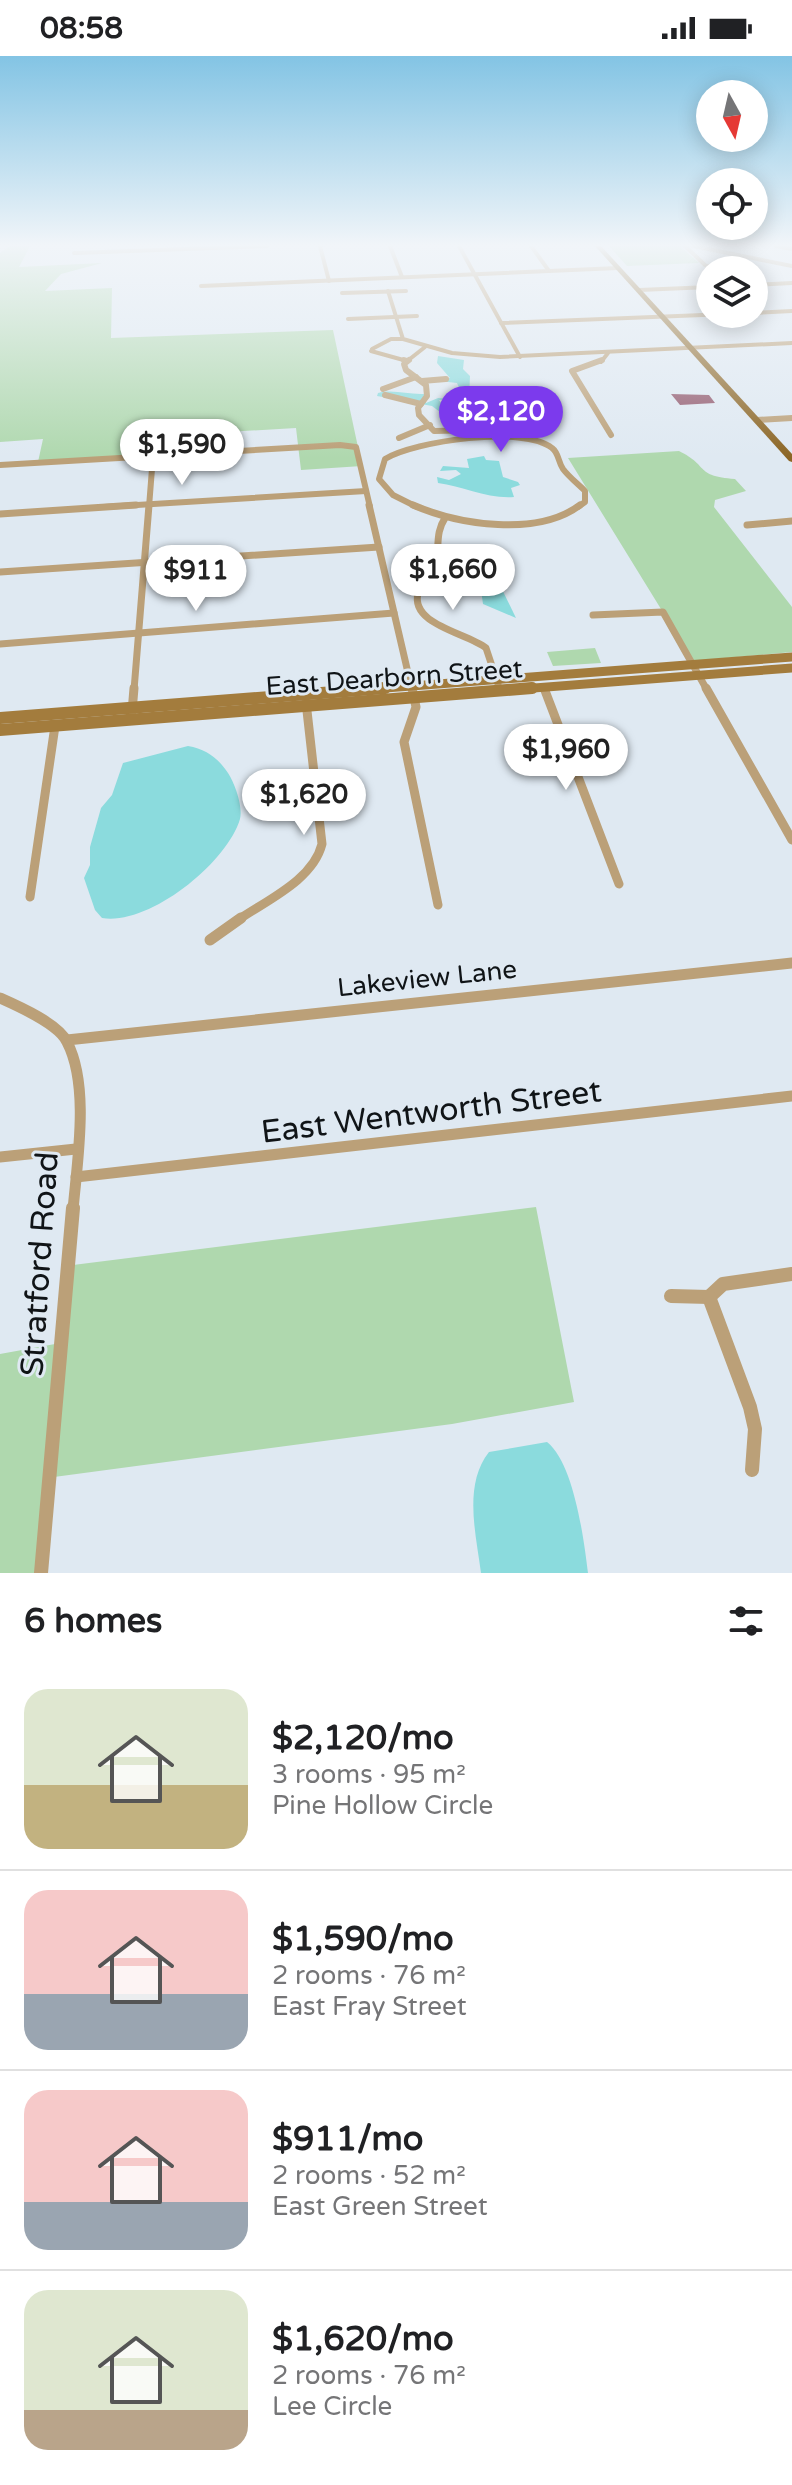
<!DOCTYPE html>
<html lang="en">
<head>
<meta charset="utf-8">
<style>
  body { margin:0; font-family:"Varela Round",sans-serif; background:#f2f2f2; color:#202124; height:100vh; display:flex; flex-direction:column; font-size:30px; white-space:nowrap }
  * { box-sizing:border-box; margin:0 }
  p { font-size:26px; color:#757577 }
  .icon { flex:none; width:44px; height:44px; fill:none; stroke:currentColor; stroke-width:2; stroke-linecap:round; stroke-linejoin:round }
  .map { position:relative; height:1517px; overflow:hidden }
  .sheet { display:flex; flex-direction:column; background:#fff; flex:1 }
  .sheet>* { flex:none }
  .needle { width:52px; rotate:172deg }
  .controls { position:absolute; left:696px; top:24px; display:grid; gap:16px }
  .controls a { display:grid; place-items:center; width:72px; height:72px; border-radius:50%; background:#fff; box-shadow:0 4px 20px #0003; font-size:40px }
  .price { position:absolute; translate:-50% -68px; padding:0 18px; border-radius:28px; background:#fff; color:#222; font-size:26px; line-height:52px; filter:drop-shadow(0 2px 4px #0008) }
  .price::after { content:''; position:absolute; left:50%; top:48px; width:24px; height:18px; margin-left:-12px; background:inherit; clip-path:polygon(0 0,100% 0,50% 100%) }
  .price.on { background:#7c3aed; color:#fff }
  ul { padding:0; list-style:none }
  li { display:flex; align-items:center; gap:24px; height:200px; padding:0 24px }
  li+li { border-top:2px solid #e0e0e0 }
  li span { display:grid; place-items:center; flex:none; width:224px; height:160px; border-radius:24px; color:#555 }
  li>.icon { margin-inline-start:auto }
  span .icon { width:96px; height:96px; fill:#fffc; stroke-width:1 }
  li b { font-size:34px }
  h2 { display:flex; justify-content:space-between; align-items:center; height:96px; padding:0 24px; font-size:34px }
  .status { display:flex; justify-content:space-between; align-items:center; height:56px; padding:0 40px; background:#fff; direction:ltr }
  .status svg { height:22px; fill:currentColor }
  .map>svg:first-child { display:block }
  .green { fill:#afd8ae }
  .water { fill:#8bdbdd }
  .building { fill:#91586c }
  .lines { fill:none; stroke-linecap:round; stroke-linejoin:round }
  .minor-far5 { stroke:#bba078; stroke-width:4 }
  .minor-far4 { stroke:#bba078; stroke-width:6 }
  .minor-far3 { stroke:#bba078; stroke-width:7 }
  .minor-far2 { stroke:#bba078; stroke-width:9 }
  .minor-far1 { stroke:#bba078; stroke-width:11 }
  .minor { stroke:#bba078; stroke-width:14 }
  .secondary-far1 { stroke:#a37c3d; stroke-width:9 }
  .secondary { stroke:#a37c3d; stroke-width:12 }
  .primary { fill:#8b6524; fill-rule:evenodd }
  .labels { text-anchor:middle; stroke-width:6; stroke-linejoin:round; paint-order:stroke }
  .street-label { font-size:26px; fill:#101417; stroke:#dfe9f2 }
  .near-street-label { font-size:32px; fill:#101417; stroke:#dfe9f2 }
</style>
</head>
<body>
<div class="status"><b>08:58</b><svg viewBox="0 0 49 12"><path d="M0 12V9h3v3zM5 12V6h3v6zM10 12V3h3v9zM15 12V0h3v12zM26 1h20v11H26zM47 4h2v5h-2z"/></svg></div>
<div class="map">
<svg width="792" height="1517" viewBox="0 0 792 1517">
  <rect width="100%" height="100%" fill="#dfe9f2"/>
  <!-- green -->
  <g class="green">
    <polygon points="10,190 30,190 19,211 102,207 61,218 45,235 112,232 111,282 333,274 362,410 301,414 296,372 159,380 155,399 38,406 43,383 0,386 0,197"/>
    <polygon points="609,190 680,190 699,207 627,210"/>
    <path d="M679,395C710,410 694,420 735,423L746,435L715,444L714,451L792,551V596L693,605L568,402Z"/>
    <polygon points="595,592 601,607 553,610 547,596"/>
    <polygon points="536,1151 574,1346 452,1368 54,1421 44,1517 0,1517 0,1298 66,1286 73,1209"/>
  </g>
  <!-- water -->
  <g class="water">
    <path d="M438,300L464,304L463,313L470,320L469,342L452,349L447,356H440L432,350L377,340L378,337C394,333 408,339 425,338L426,347L438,342L455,343L439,344L441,347L463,341L457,327L421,323L450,322L437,307Z"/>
    <path d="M484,400L486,404L499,405L503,421L518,426L520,429L511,432L514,441C487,443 463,430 438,427L437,421L449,424L461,418L456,414L440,415L443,410L469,412L467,403Z"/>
    <polygon points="487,517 495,519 516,562 483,548 480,527"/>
    <path d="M188,690C206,693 218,702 228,717C235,728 243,750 240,763C227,807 149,870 102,862L95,854L84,822L90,809V791L101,752L112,739L123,707Z"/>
    <path d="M547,1386C574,1407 584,1484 588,1517H481C476,1478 463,1429 489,1396Z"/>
  </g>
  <!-- building -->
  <polygon class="building" points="671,338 709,339 715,347 680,349"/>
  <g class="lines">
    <!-- minor-far5 -->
    <g class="minor-far5">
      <polyline points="320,190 329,225"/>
      <polyline points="390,190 402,221"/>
      <polyline points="459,190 520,301"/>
      <polyline points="531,190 549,215"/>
      <polyline points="685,190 705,209 717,214"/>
      <polyline points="693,190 792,210"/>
      <polyline points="776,190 792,193"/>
      <polyline points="74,197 267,190"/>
      <polyline points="754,229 792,227"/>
      <polyline points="201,230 618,212"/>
      <polyline points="639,234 710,231"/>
      <polyline points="388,235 403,283 452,297 500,301 792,287"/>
      <polyline points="342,237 406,235"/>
      <polyline points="754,257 792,255"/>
      <polyline points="348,263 417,260"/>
      <polyline points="501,267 728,258"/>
      <polyline points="372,293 391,283 402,283"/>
      <polyline points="371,295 407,305"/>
      <polyline points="406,306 425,291"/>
      <polyline points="601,306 608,297"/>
    </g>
    <!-- minor-far4 -->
    <g class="minor-far4">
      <polyline points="404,304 407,305"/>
      <polyline points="409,304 404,308 406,314 426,329 427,340 418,352 419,359 434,375 479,374"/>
      <polyline points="602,304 572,315 611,379"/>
      <polyline points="422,325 446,323"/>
      <polyline points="383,333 416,321"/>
      <polyline points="385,339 421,348"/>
      <polyline points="757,364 792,362"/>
      <polyline points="399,382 430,369"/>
      <polyline points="0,409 340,389 356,391 370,451"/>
      <polyline points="104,451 366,435"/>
      <polyline points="149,451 153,400"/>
      <path d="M417,451L393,439L379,423L385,403C415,385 523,369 552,392C559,397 558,406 563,413C569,421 578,428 585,435V446L578,451"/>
    </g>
    <!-- minor-far3 -->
    <g class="minor-far3">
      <polyline points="369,449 412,634"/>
      <path d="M413,449C459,469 538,481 580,449"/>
      <polyline points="0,458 136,449"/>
      <path d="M445,462C434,479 441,493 434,510C429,519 420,526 418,537C410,569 468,577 486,592L498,628"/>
      <polyline points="747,469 792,465"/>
      <polyline points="0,516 379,491"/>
      <polyline points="593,559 663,556 707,634"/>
      <polyline points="0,588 394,557"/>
      <polyline points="543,631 544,634"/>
      <polyline points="134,634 149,449"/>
    </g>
    <!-- minor-far2 -->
    <g class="minor-far2">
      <polyline points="412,632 416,651 404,686 438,849"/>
      <polyline points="544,632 619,828"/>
      <polyline points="706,632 792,784"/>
      <polyline points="132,656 134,632"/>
      <polyline points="30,841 55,670"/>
      <path d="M238,864C267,844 313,824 322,788L306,646"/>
    </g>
    <!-- minor-far1 -->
    <g class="minor-far1">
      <polyline points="210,884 241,862"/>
      <path d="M0,942C18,950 59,968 67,986C90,1030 77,1106 73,1154"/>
      <polyline points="67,984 792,907"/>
      <polyline points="0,1101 76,1093"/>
      <polyline points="76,1121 792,1040"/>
    </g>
    <!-- minor -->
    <g class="minor">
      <polyline points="671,1240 709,1241 723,1228 792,1218"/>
      <polyline points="709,1241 750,1351 755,1373 752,1414"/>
      <polyline points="41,1517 73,1152"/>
    </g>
    <!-- secondary-far1 -->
    <g class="secondary-far1">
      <polyline points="359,634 792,601"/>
      <polyline points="507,634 792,612"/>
    </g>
    <!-- secondary -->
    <g class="secondary">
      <polyline points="0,662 385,632"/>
      <polyline points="0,674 532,632"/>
    </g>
    <!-- primary -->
    <polygon class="primary" points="595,190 601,190 792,398 792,406 789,405"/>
  </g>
  <!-- sky -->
  <linearGradient id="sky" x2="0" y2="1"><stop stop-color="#83c4e4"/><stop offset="0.47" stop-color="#f1f5f9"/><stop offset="1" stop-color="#f1f5f9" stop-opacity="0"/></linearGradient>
  <rect width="792" height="402" fill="url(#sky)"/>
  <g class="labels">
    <!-- street labels -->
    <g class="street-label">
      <text transform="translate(394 621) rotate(-4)" y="9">East Dearborn Street</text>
      <text transform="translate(427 922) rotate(-6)" y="9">Lakeview Lane</text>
    </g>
    <!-- near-street labels -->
    <g class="near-street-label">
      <text transform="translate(431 1055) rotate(-7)" y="11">East Wentworth Street</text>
      <text transform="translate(39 1208) rotate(-86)" y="11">Stratford Road</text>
    </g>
  </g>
</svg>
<div class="controls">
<a><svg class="needle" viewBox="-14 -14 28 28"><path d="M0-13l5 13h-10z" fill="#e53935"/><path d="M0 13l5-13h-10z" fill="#757577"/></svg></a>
<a><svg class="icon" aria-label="locate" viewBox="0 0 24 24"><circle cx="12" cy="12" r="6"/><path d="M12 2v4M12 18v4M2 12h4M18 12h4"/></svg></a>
<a><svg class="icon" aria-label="layers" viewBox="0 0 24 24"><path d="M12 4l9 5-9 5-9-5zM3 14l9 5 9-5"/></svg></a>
</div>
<b class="price on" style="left:501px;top:398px">$2,120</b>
<b class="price" style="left:182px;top:431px">$1,590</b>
<b class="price" style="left:453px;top:556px">$1,660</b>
<b class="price" style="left:196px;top:557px">$911</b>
<b class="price" style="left:566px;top:736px">$1,960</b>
<b class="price" style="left:304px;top:781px">$1,620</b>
</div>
<section class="sheet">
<h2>6 homes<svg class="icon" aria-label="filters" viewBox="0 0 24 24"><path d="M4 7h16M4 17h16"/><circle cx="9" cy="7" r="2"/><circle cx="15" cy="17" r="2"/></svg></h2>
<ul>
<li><span style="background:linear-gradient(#dfe7d0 60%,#c2b280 0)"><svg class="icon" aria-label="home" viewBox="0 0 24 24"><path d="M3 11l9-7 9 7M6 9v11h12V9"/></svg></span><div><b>$2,120/mo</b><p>3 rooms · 95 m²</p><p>Pine Hollow Circle</p></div></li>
<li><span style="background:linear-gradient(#f6c9c9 65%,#9aa5b1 0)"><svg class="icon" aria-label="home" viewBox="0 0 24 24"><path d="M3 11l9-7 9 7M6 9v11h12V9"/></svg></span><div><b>$1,590/mo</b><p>2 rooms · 76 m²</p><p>East Fray Street</p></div></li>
<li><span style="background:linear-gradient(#f6c9c9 70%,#9aa5b1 0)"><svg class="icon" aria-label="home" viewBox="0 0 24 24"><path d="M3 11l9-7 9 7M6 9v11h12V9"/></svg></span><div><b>$911/mo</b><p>2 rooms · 52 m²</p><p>East Green Street</p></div></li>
<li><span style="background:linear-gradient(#dfe7d0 75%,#b9a48a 0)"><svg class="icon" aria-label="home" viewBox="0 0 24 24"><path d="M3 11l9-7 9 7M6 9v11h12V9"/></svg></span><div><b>$1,620/mo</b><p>2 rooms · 76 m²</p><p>Lee Circle</p></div></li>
</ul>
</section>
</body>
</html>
